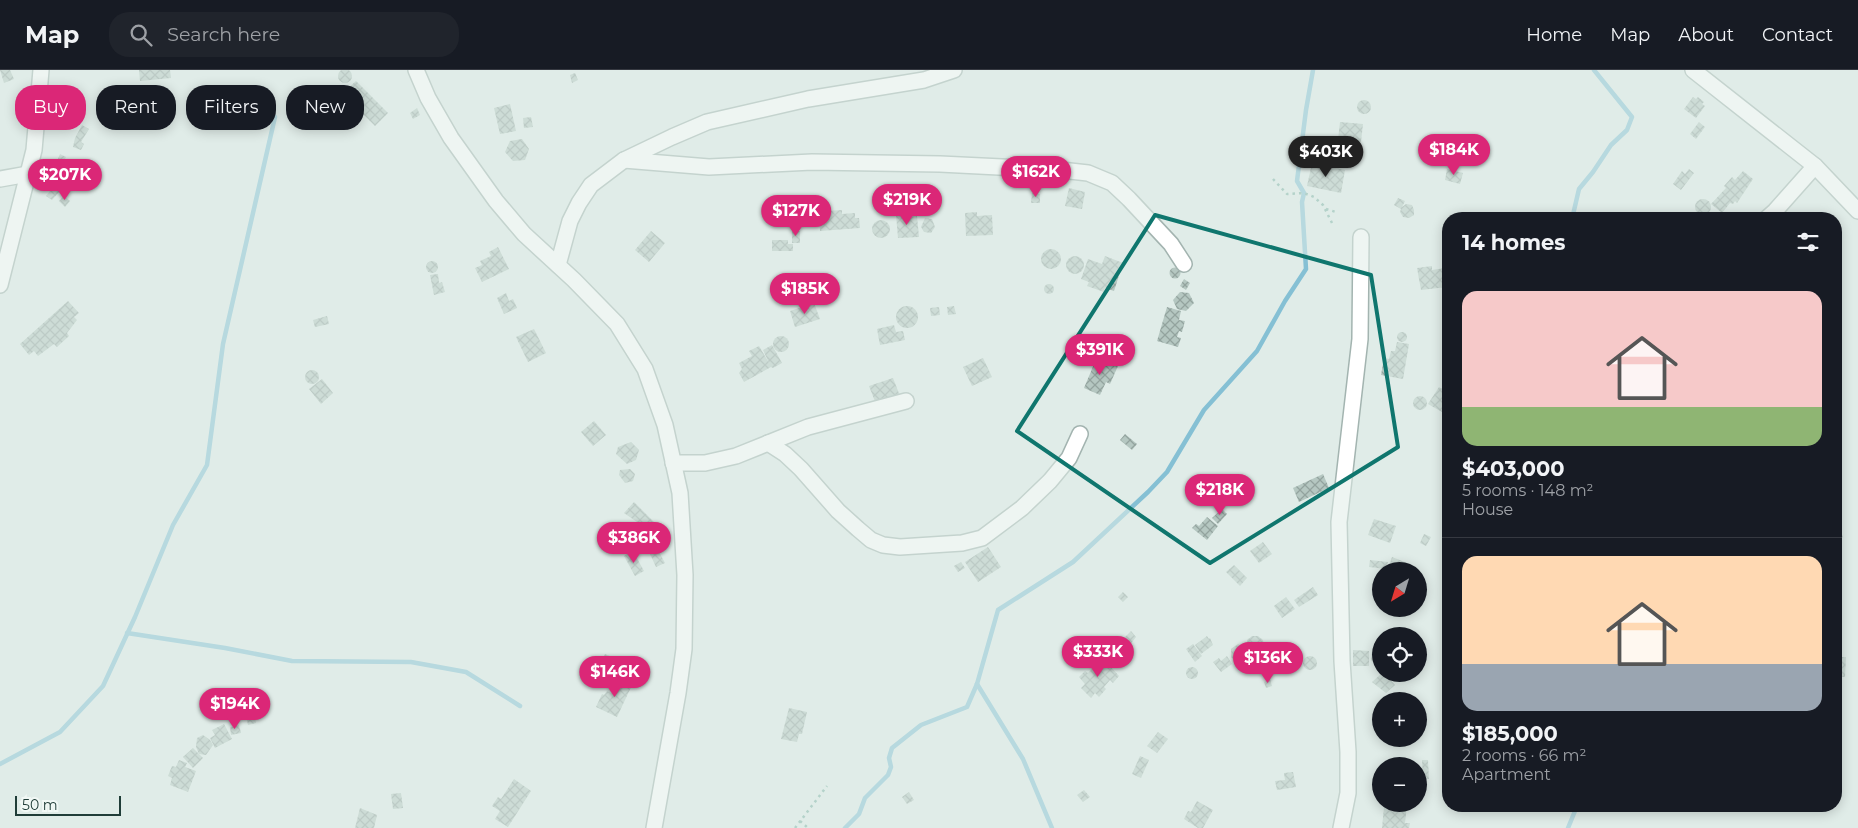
<!DOCTYPE html>
<html lang="en">
<head>
<meta charset="utf-8">
<style>
  body { margin:0; font-family:Montserrat,sans-serif; background:#20242c; color:#f1f3f6; height:100vh; display:flex; flex-direction:column; font-size:19px; white-space:nowrap }
  * { box-sizing:border-box; margin:0 }
  p { font-size:16px; color:#9ea1a6 }
  .icon { flex:none; width:28px; height:28px; fill:none; stroke:currentColor; stroke-width:2; stroke-linecap:round; stroke-linejoin:round }
  .map { position:relative; flex:1; overflow:hidden }
  .panel { position:absolute; left:1442px; top:142px; width:400px; height:600px; display:flex; flex-direction:column; background:#171b24; border-radius:20px; box-shadow:0 2px 12px #0003 }
  .panel>* { flex:none }
  .guide { position:absolute; left:15px; top:15px; width:475px; height:45px; display:flex; gap:10px }
  .needle { width:32px; rotate:218deg }
  .buttons { position:absolute; left:1372px; top:492px; display:grid; gap:10px }
  .buttons a { display:grid; place-items:center; width:55px; height:55px; border-radius:50%; background:#171b24; box-shadow:0 2px 12px #0003; font-size:25px }
  .scale { position:absolute; left:15px; bottom:12px; width:106px; box-sizing:border-box; padding-left:5px; border:2px solid #203d38; border-top:0; font-size:14px; line-height:18px; white-space:nowrap; color:#203d38; -webkit-text-stroke:4px #f1f8f5; paint-order:stroke }
  .price { position:absolute; translate:-50% -42px; padding:0 11px; border-radius:18px; background:#db2777; color:#fff; font-size:16px; line-height:32px; filter:drop-shadow(0 1px 2px #0008) }
  .price::after { content:''; position:absolute; left:50%; top:30px; width:15px; height:11px; margin-left:-8px; background:inherit; clip-path:polygon(0 0,100% 0,50% 100%) }
  .price.selected { background:#222; color:#fff }
  ul { padding:0; list-style:none }
  li { display:grid; align-content:center; gap:10px; height:265px; padding:0 20px }
  li+li { border-top:1px solid #363941 }
  li span { display:grid; place-items:center; height:155px; border-radius:15px; color:#555 }
  li>.icon { margin-inline-start:auto }
  span .icon { width:90px; height:90px; fill:#fffc; stroke-width:1 }
  li b { font-size:21px }
  h2 { display:flex; justify-content:space-between; align-items:center; height:60px; padding:0 20px; font-size:21px }
  .chip { padding:0 18px; border-radius:20px; background:#171b24; box-shadow:0 2px 12px #0003; font-size:18px; line-height:45px }
  .chip.selected { background:#db2777; color:#fff }
  header { display:flex; align-items:center; gap:30px; box-sizing:border-box; height:70px; padding:0 25px; background:#171b24; border-bottom:1px solid #363941 }
  header strong { font-size:24px }
  nav { display:flex; gap:28px; margin-inline-start:auto; font-size:18px }
  .search { width:350px; height:45px; background:#20242c; display:flex; align-items:center; gap:12px; box-sizing:border-box; padding:0 18px; border-radius:20px; color:#9ea1a6; font-size:19px }
  .map>svg:first-child { display:block }
  .lines { fill:none; stroke-linecap:round; stroke-linejoin:round }
  .stream { stroke:#85c0d4; stroke-width:4.5 }
  .building { fill:url(#building-cross-hatch) }
  .minor-casing { stroke:#a3b4b0; stroke-width:18 }
  .path { stroke:#7fb1a6; stroke-width:2.5; stroke-dasharray:2.5 4; stroke-linecap:butt }
  .minor { stroke:#fff; stroke-width:15 }
  .marked { fill:none; stroke:#0f766e; stroke-width:4; stroke-linejoin:round }
</style>
</head>
<body>
<header>
<strong>Map</strong>
<div class="search"><svg class="icon" aria-label="search" viewBox="0 0 24 24"><circle cx="10" cy="10" r="6"/><path d="M15 15l6 6"/></svg>Search here</div>
<nav><a>Home</a><a>Map</a><a>About</a><a>Contact</a></nav>
</header>
<div class="map">
<svg width="1858" height="758" viewBox="0 0 1858 758">
  <defs>
    <pattern id="building-cross-hatch" width="8" height="8" patternUnits="userSpaceOnUse" patternTransform="scale(1.25)"><rect width="8" height="8" fill="#b5c7c1"/><path d="M0 0l8 8M0 8l8-8" fill="none" stroke="#93a39e"/></pattern>
  </defs>
  <rect width="100%" height="100%" fill="#e0ece8"/>
  <g class="lines">
    <!-- stream -->
    <g class="stream">
      <polyline points="1572,149 1579,119 1593,102 1611,75 1627,60 1632,47 1594,0"/>
      <polyline points="127,563 225,578 292,591 411,592 466,602 520,636"/>
      <polyline points="977,614 1023,689 1052,758"/>
      <polyline points="0,694 60,662 103,616 135,547 173,455 207,395 223,274 275,47"/>
      <polyline points="845,758 859,744 865,728 888,705 891,697 889,688 892,678 921,655 967,637 977,614 998,540 1073,492 1148,422 1167,402 1204,340 1257,281 1285,231 1306,199 1302,132 1304,123 1297,111 1306,40 1313,0"/>
      <polyline points="1568,758 1577,736"/>
    </g>
  </g>
  <!-- building -->
  <g class="building">
    <circle cx="345" cy="6" r="7"/>
    <polygon points="0,0 10,0 14,9 4,13"/>
    <polygon points="139,0 170,0 171,8 140,11"/>
    <polygon points="575,3 578,10 572,13 570,5"/>
    <polygon points="356,11 388,43 375,56 363,44 359,48 350,39 354,35 348,29 351,26 345,21"/>
    <polygon points="1693,27 1696,29 1698,27 1704,32 1702,34 1705,36 1696,48 1684,39"/>
    <circle cx="1364" cy="37" r="7"/>
    <polygon points="510,34 516,61 500,64 494,38"/>
    <polygon points="417,38 420,45 413,49 410,43"/>
    <polygon points="531,47 533,57 524,58 523,48"/>
    <polygon points="1340,52 1363,54 1361,72 1338,70"/>
    <polygon points="1699,52 1705,57 1696,69 1690,64"/>
    <polygon points="82,55 89,59 81,72 84,74 81,80 73,77 75,68"/>
    <polygon points="522,69 529,79 525,90 513,91 505,82 510,71"/>
    <polygon points="60,84 66,87 63,93 57,91"/>
    <polygon points="52,91 57,95 53,103 47,105 45,103 45,99"/>
    <polygon points="63,93 75,99 67,115 55,110"/>
    <polygon points="1312,93 1345,100 1341,123 1307,116"/>
    <polygon points="1447,99 1463,103 1460,114 1445,110"/>
    <polygon points="1689,99 1694,103 1681,120 1673,114 1682,101 1685,104"/>
    <polygon points="1743,101 1753,109 1737,133 1735,131 1733,134 1730,133 1722,143 1711,134 1726,118 1724,116 1732,107 1735,110"/>
    <polygon points="55,115 61,120 52,130 46,126"/>
    <polygon points="1069,118 1085,122 1082,139 1065,136"/>
    <polygon points="1032,123 1040,124 1040,133 1031,133"/>
    <polygon points="64,126 70,131 65,137 59,131"/>
    <polygon points="1398,128 1405,131 1402,137 1406,134 1412,135 1414,140 1414,145 1409,148 1403,147 1400,142 1401,139 1394,135"/>
    <circle cx="1703" cy="137" r="8"/>
    <polygon points="842,140 842,144 855,143 855,148 859,148 860,158 820,161 819,146 828,145 827,141"/>
    <polygon points="977,142 977,146 992,145 993,165 966,166 965,143"/>
    <polygon points="909,144 909,147 917,146 919,167 898,168 896,145"/>
    <polygon points="925,148 932,149 935,157 931,163 924,162 921,157"/>
    <circle cx="881" cy="159" r="9"/>
    <polygon points="651,161 665,173 649,192 635,180"/>
    <rect x="792" y="161" width="8" height="12"/>
    <polygon points="772,170 788,170 788,174 793,174 793,181 772,181"/>
    <polygon points="498,177 509,199 482,212 475,198 482,195 480,191 491,186 489,182"/>
    <circle cx="1051" cy="189" r="10"/>
    <circle cx="1075" cy="195" r="9"/>
    <polygon points="1105,186 1123,193 1114,221 1105,218 1104,222 1087,216 1089,212 1081,209 1088,189 1102,194"/>
    <circle cx="432" cy="197" r="6"/>
    <polygon points="1432,196 1432,200 1445,198 1447,217 1421,220 1417,198"/>
    <circle cx="1175" cy="203" r="5.5"/>
    <polygon points="438,204 439,213 442,212 445,222 434,225 430,205"/>
    <polygon points="1184,209 1190,213 1186,220 1180,216"/>
    <circle cx="1049" cy="219" r="5"/>
    <polygon points="1180,222 1189,223 1194,233 1186,241 1177,239 1173,230"/>
    <polygon points="506,223 509,231 513,229 517,238 504,244 497,228"/>
    <polygon points="68,231 79,243 74,247 77,250 67,263 69,266 57,277 54,274 38,286 34,281 29,285 20,274"/>
    <polygon points="814,233 820,249 795,257 790,241"/>
    <polygon points="954,236 956,244 948,245 947,237"/>
    <circle cx="907" cy="247" r="11"/>
    <polygon points="939,237 940,245 931,246 930,238"/>
    <polygon points="1167,237 1181,241 1179,250 1185,251 1182,262 1179,261 1177,267 1181,268 1178,277 1157,271"/>
    <polygon points="327,246 329,254 315,257 313,250"/>
    <polygon points="894,255 896,262 903,261 905,270 880,275 877,259"/>
    <polygon points="534,259 546,283 528,292 516,267"/>
    <circle cx="1402" cy="267" r="5"/>
    <circle cx="781" cy="274" r="8"/>
    <polygon points="1105,268 1112,270 1110,277 1103,275"/>
    <polygon points="1397,272 1409,274 1403,309 1381,305 1384,288 1389,289 1391,281 1395,281"/>
    <polygon points="772,275 782,293 773,298 771,297 744,312 739,303 742,299 739,293 752,286 749,281 759,276 769,293 763,280"/>
    <circle cx="1116" cy="286" r="8"/>
    <polygon points="1097,287 1118,296 1110,314 1106,312 1100,325 1084,318"/>
    <polygon points="983,288 992,307 972,316 963,297"/>
    <circle cx="312" cy="307" r="7"/>
    <polygon points="893,308 900,326 876,334 869,316"/>
    <polygon points="322,309 333,323 321,334 309,319"/>
    <polygon points="1439,317 1449,323 1449,346 1428,334"/>
    <circle cx="1420" cy="333" r="7"/>
    <polygon points="594,351 606,365 593,376 581,362"/>
    <polygon points="1125,364 1137,374 1132,380 1120,370"/>
    <polygon points="631,372 639,380 636,390 627,394 616,384 618,377"/>
    <polygon points="630,399 635,404 633,411 625,413 619,405 620,400"/>
    <polygon points="1323,404 1329,418 1299,432 1293,418"/>
    <polygon points="634,432 658,456 650,464 640,455 638,457 635,454 637,452 624,443"/>
    <polygon points="1222,439 1227,444 1218,454 1212,448"/>
    <polygon points="1207,447 1218,456 1207,470 1192,458 1196,454 1199,456"/>
    <polygon points="1374,449 1396,456 1390,473 1368,465"/>
    <polygon points="1840,459 1843,467 1836,469 1836,460"/>
    <polygon points="667,460 669,466 667,466 668,470 662,470 661,461"/>
    <polygon points="1424,464 1431,467 1426,476 1420,473"/>
    <circle cx="648" cy="473" r="7"/>
    <polygon points="1263,472 1272,484 1259,493 1250,481"/>
    <polygon points="988,477 1001,497 978,512 965,492"/>
    <polygon points="657,478 665,493 656,497 649,482"/>
    <polygon points="633,481 644,501 635,506 624,486"/>
    <polygon points="1392,487 1410,494 1408,501 1389,496"/>
    <polygon points="1370,490 1388,492 1386,499 1369,497"/>
    <polygon points="961,492 965,498 958,502 954,496"/>
    <polygon points="1234,495 1247,508 1240,516 1226,502"/>
    <polygon points="1313,517 1318,525 1299,537 1294,530"/>
    <polygon points="1123,522 1128,527 1123,532 1118,527"/>
    <polygon points="1286,527 1295,539 1282,548 1274,536"/>
    <polygon points="1131,561 1136,567 1126,580 1121,574 1126,570 1124,568"/>
    <polygon points="1207,566 1209,569 1210,568 1213,575 1201,584 1195,575"/>
    <polygon points="1252,566 1258,566 1263,570 1264,576 1261,581 1254,584 1248,580 1247,586 1244,591 1235,591 1231,587 1231,579 1238,574 1247,579 1247,570"/>
    <polygon points="1193,574 1202,586 1195,592 1186,579"/>
    <polygon points="1377,579 1381,579 1381,595 1380,596 1375,594 1371,590 1372,582"/>
    <polygon points="1353,580 1369,581 1369,596 1353,596"/>
    <polygon points="605,584 610,586 608,589 610,589 606,598 600,595"/>
    <circle cx="1310" cy="593" r="7"/>
    <polygon points="1101,586 1119,606 1113,613 1110,610 1104,617 1106,619 1099,627 1095,623 1091,628 1081,618 1085,614 1079,607 1085,601 1088,603 1097,594 1095,593"/>
    <polygon points="1227,586 1232,594 1221,602 1213,592 1219,588 1221,591"/>
    <polygon points="1836,587 1846,587 1845,607 1836,607"/>
    <polygon points="633,594 641,598 641,607 635,610 627,607 627,598"/>
    <circle cx="1192" cy="603" r="6"/>
    <polygon points="1381,604 1385,604 1395,615 1386,623 1372,612"/>
    <polygon points="621,608 633,613 617,647 596,637 602,624 604,625 607,621 613,624"/>
    <polygon points="1270,609 1272,616 1266,618 1264,612"/>
    <polygon points="1392,624 1397,631 1386,631 1385,629"/>
    <polygon points="789,638 807,642 802,664 799,664 797,672 781,669"/>
    <polygon points="255,648 256,653 248,655 247,650"/>
    <polygon points="224,654 232,669 215,678 210,668 215,665 212,660"/>
    <polygon points="239,655 241,663 231,665 230,657"/>
    <polygon points="1158,662 1168,669 1157,683 1147,676"/>
    <polygon points="203,665 210,670 213,675 206,685 199,684 196,677 197,668"/>
    <polygon points="193,678 203,688 193,698 183,687"/>
    <polygon points="1140,686 1149,690 1141,708 1132,704"/>
    <polygon points="179,690 187,693 185,697 196,701 188,722 170,715 172,708 168,706 172,696 176,697"/>
    <polygon points="1422,690 1428,690 1429,709 1423,709"/>
    <polygon points="1293,702 1296,717 1277,720 1275,711 1285,710 1284,703"/>
    <polygon points="514,709 531,721 508,757 495,749 500,741 492,736 498,727 501,729"/>
    <polygon points="1084,720 1090,727 1083,732 1077,725"/>
    <polygon points="909,722 914,730 907,734 902,727"/>
    <polygon points="401,723 403,738 393,739 391,724"/>
    <polygon points="1197,731 1213,740 1203,758 1198,758 1184,749 1188,741 1191,742"/>
    <polygon points="1389,734 1407,735 1405,753 1410,753 1409,758 1382,758 1384,737 1388,738"/>
    <polygon points="360,738 377,745 374,758 355,758"/>
  </g>
  <g class="lines">
    <defs>
      <g id="minor">
        <polyline points="416,0 428,28 451,68 496,131 524,164 574,210 617,254 645,299 665,355 680,423 685,505 684,579 678,623 654,758"/>
        <polyline points="1693,0 1815,96 1858,141"/>
        <polyline points="624,90 709,97 812,92 940,94 1061,100 1088,103 1112,113 1129,129 1171,174 1184,194"/>
        <polyline points="0,109 28,104"/>
        <polyline points="1766,149 1775,141 1815,96"/>
        <polyline points="558,195 570,151 579,133 591,115 624,90 672,67 707,52 808,29 924,10 954,0"/>
        <polyline points="0,215 34,80 41,0"/>
        <polyline points="768,373 785,384 801,399 838,441 858,459 871,470 883,475 900,477 962,473 982,468 1022,438 1050,411 1069,388 1080,364"/>
        <polyline points="673,393 705,393 736,386 808,357 906,331"/>
        <polyline points="1341,758 1348,723 1348,682 1342,591 1339,452 1360,269 1361,167"/>
      </g>
    </defs>
    <!-- minor casing -->
    <use href="#minor" class="minor-casing"/>
    <!-- path -->
    <g class="path">
      <polyline points="1273,109 1287,124 1304,123 1314,127 1323,135 1332,153"/>
      <polyline points="1326,139 1336,142"/>
      <polyline points="800,751 808,758"/>
      <polyline points="795,758 827,716"/>
    </g>
    <!-- minor -->
    <use href="#minor" class="minor"/>
  </g>
  <!-- marked area -->
  <path d="M0 0H1858V758H0ZM1155,145L1371,205L1398,377L1210,493L1017,361Z" fill="#e0ece8" fill-opacity=".55" fill-rule="evenodd"/>
  <path class="marked" d="M1155,145L1371,205L1398,377L1210,493L1017,361Z"/>
</svg>
<div class="buttons">
<a><svg class="needle" viewBox="-14 -14 28 28"><path d="M0-13l5 13h-10z" fill="#e53935"/><path d="M0 13l5-13h-10z" fill="#9ea1a6"/></svg></a>
<a><svg class="icon" aria-label="locate" viewBox="0 0 24 24"><circle cx="12" cy="12" r="6"/><path d="M12 2v4M12 18v4M2 12h4M18 12h4"/></svg></a>
<a>+</a>
<a>−</a>
</div>
<div class="scale">50 m</div>
<b class="price" style="left:1454px;top:106px">$184K</b>
<b class="price selected" style="left:1326px;top:108px">$403K</b>
<b class="price" style="left:1036px;top:128px">$162K</b>
<b class="price" style="left:65px;top:131px">$207K</b>
<b class="price" style="left:907px;top:156px">$219K</b>
<b class="price" style="left:796px;top:167px">$127K</b>
<b class="price" style="left:805px;top:245px">$185K</b>
<b class="price" style="left:1100px;top:306px">$391K</b>
<b class="price" style="left:1220px;top:446px">$218K</b>
<b class="price" style="left:634px;top:494px">$386K</b>
<b class="price" style="left:1098px;top:608px">$333K</b>
<b class="price" style="left:1268px;top:614px">$136K</b>
<b class="price" style="left:615px;top:628px">$146K</b>
<b class="price" style="left:235px;top:660px">$194K</b>
<div class="guide">
<a class="chip selected">Buy</a>
<a class="chip">Rent</a>
<a class="chip">Filters</a>
<a class="chip">New</a>
</div>
<section class="panel">
<h2>14 homes<svg class="icon" aria-label="filters" viewBox="0 0 24 24"><path d="M4 7h16M4 17h16"/><circle cx="9" cy="7" r="2"/><circle cx="15" cy="17" r="2"/></svg></h2>
<ul>
<li><span style="background:linear-gradient(#f6c9c9 75%,#8fb573 0)"><svg class="icon" aria-label="home" viewBox="0 0 24 24"><path d="M3 11l9-7 9 7M6 9v11h12V9"/></svg></span><div><b>$403,000</b><p>5 rooms · 148 m²</p><p>House</p></div></li>
<li><span style="background:linear-gradient(#ffd9b3 70%,#9aa5b1 0)"><svg class="icon" aria-label="home" viewBox="0 0 24 24"><path d="M3 11l9-7 9 7M6 9v11h12V9"/></svg></span><div><b>$185,000</b><p>2 rooms · 66 m²</p><p>Apartment</p></div></li>
</ul>
</section>
</div>
</body>
</html>
